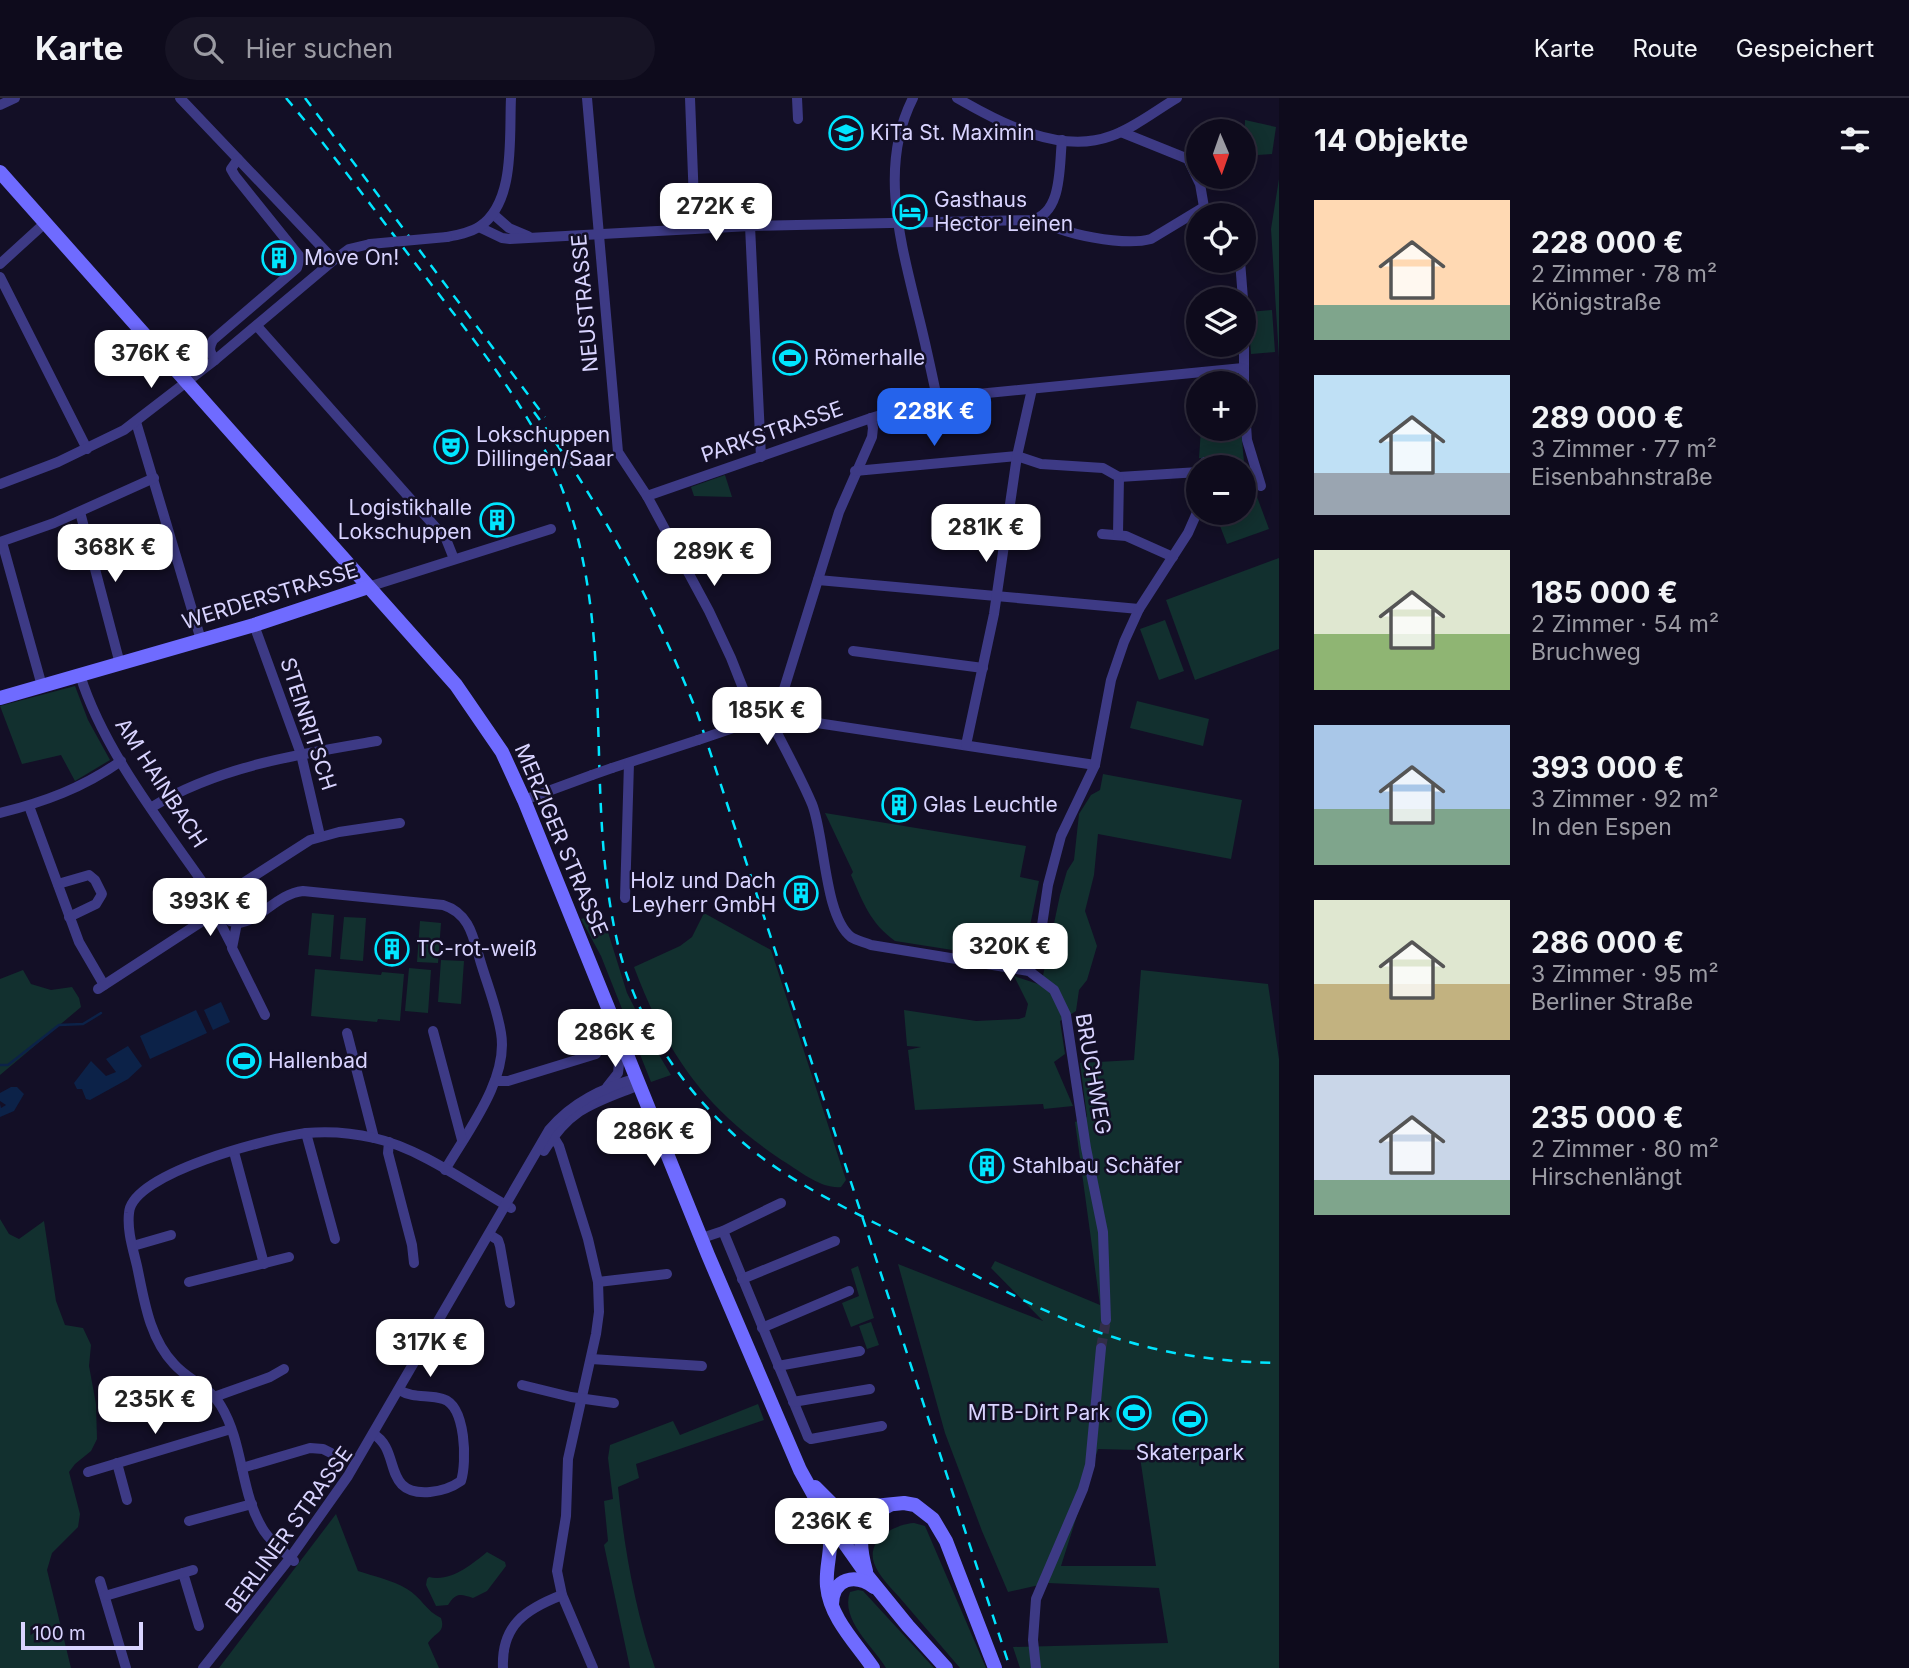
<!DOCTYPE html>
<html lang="de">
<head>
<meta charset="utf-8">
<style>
  body { margin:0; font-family:Inter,sans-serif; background:#171425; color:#f1f3f6; height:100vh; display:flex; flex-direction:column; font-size:26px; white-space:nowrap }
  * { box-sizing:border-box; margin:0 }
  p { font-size:23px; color:#9b9ba3 }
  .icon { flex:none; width:38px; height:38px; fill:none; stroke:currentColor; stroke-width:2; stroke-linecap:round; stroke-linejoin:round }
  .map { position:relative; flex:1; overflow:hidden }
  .drawer { display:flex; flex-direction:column; background:#0e0b1c; width:630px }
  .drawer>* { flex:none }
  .needle { width:46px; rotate:178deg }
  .fabs { position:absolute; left:1186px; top:21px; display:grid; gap:14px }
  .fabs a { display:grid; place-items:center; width:70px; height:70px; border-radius:50%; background:#0e0b1c; box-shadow:0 4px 18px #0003,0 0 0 2px #2e2b3b; font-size:35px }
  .scale { position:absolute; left:21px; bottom:18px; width:122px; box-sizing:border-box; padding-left:7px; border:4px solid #d9d4ff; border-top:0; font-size:19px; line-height:24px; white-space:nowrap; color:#d9d4ff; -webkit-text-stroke:5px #130f26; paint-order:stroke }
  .price { position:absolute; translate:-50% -60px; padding:0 16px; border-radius:14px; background:#fff; color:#222; font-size:23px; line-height:46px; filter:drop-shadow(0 2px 4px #0008) }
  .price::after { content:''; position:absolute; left:50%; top:42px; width:21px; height:16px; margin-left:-10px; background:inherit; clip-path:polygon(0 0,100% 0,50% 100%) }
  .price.selected { background:#2563eb; color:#fff }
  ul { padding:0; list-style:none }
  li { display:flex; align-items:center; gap:21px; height:175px; padding:0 35px }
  li span { display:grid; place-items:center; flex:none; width:196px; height:140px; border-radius:0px; color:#555 }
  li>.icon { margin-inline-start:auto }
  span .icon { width:84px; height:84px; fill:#fffc; stroke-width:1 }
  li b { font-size:30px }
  h2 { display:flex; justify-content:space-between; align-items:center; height:84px; padding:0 35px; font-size:30px }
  header { display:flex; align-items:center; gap:42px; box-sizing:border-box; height:98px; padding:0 35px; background:#0e0b1c; border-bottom:2px solid #2e2b3b }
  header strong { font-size:33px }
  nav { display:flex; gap:38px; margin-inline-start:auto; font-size:24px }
  .search { width:490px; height:63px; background:#171425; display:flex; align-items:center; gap:18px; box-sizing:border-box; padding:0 24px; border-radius:38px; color:#9b9ba3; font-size:26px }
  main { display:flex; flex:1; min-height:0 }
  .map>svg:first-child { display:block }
  .green { fill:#12302f; fill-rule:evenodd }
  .water { fill:#0c2248 }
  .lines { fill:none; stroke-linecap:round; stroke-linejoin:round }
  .stream { stroke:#0c2248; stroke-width:2.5 }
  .street-tunnel { stroke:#312d47; stroke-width:10; stroke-dasharray:10 5; stroke-linecap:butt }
  .street { stroke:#3d3a85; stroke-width:10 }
  .secondary { stroke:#6f6bff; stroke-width:14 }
  .rail { stroke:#00e5ff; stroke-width:2.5; stroke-dasharray:10 9; stroke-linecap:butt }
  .street-bridge { stroke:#3d3a85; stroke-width:10 }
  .labels { text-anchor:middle; stroke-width:5; stroke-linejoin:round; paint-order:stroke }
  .poi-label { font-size:21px; fill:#d9d4ff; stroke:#130f26; text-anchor:start }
  .street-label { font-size:21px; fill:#d9d4ff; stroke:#130f26 }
</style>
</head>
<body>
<header>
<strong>Karte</strong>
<div class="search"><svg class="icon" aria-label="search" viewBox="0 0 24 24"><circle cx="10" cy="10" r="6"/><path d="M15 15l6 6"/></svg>Hier suchen</div>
<nav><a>Karte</a><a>Route</a><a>Gespeichert</a></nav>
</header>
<main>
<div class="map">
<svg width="1279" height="1570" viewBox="0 0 1279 1570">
  <rect width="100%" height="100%" fill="#130f26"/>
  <!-- green -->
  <g class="green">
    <polygon points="1245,22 1276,29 1272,56 1244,58"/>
    <polygon points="1279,81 1279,260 1271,131"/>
    <polygon points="1272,212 1275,254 1251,256 1248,214"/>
    <polygon points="1201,331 1241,331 1244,364 1269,431 1227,446 1215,415 1244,415 1244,369 1212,369 1213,362 1199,360"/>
    <polygon points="725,377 732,399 694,398 691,389"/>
    <polygon points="1279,460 1279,551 1195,582 1166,502"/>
    <polygon points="1165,522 1184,573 1159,582 1140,531"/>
    <polygon points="75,588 88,622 110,662 75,683 61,657 22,666 0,608"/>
    <polygon points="1137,603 1209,621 1203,648 1130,630"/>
    <polygon points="1103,676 1242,702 1231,761 1098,736 1094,777 1085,813 1097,848 1087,882 1079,892 1076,913 1060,923 1065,956 1054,964 1073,1008 1044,1011 1043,1006 915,1012 908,952 921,949 907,948 904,912 976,923 1019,921 1025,919 1028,906 1014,878 1041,887 1060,797 1067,773 1074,762 1079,716 1091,697 1100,692"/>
    <path d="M825,715L1026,748L1020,779L1039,783L1023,863L895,843C870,825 863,804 851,777L853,774Z"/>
    <polygon points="312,815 334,817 331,859 308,857"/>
    <polygon points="602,815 627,895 656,952 671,977 651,984 601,858 581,821"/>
    <path d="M704,815L771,852L846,1082L841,1089C823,1091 803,1076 788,1066C707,1014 668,959 634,869L680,848L692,839Z"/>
    <polygon points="344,819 366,820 363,863 340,861"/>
    <polygon points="420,823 441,825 438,865 417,864"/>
    <polygon points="441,862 464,863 461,906 438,904"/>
    <polygon points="409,870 431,872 428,915 405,913"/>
    <polygon points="315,871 381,877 382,874 404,876 400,923 378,921 377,924 311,918"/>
    <polygon points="23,872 31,886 51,892 72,889 79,900 81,909 0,977 0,881"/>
    <path d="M1141,872L1268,886L1279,961V1570H1020L1013,1549L1168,1545L1159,1490L1048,1485L1008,1494L982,1433L945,1335L898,1166L1043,1223L991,1170L995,1163L1100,1207L1075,1024L1087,1019L1080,965L1134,962ZM1098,1351L1139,1352L1156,1468H1061Z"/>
    <polygon points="0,1121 9,1136 19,1141 44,1123 56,1203 65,1227 83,1230 91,1247 89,1268 96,1306 97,1341 91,1353 75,1366 69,1374 80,1416 78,1429 52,1455 47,1472 71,1570 0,1570"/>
    <polygon points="858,1168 874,1220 851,1229 842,1205 859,1198 851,1171"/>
    <polygon points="871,1224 879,1247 867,1251 859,1228"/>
    <path d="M758,1306L764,1322L636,1366L639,1380L618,1389C624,1449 635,1512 655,1570H630L604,1447L608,1443L604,1403L613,1401L608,1360L610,1347L673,1323L680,1337Z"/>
    <path d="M336,1416L358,1473C373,1478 392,1482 407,1491C421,1499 426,1513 441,1520C446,1535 435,1534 428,1545L439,1570H219Z"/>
    <path d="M914,1425L925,1428L986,1570H960C940,1547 920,1523 900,1500C891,1490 878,1477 874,1465C866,1441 896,1426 914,1425Z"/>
    <path d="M487,1454L505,1464L506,1468L487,1493L473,1500C461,1496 456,1494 448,1507L436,1508L426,1487L427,1481L429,1479C451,1484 471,1467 487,1454Z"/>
    <path d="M858,1492L863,1493L934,1570H886C873,1548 840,1522 850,1494Z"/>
  </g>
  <!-- water -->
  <g class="water">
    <polygon points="221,904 230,924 213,932 204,912"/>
    <polygon points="196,912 207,935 150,961 140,938"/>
    <polygon points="128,948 142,968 128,981 90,1002 86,1001 82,991 77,991 74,985 91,963 106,978 116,974 106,961"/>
    <polygon points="11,989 17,989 24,996 14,1013 0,1019 0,1006 1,1010 6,1007 0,1003 0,995"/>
  </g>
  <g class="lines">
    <!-- stream -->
    <polyline class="stream" points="0,967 8,967 59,927 83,926 101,915"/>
    <!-- street-tunnel -->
    <polyline class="street-tunnel" points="1101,1250 1106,1222"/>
    <!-- street -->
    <g class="street">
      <polyline points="180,0 334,162"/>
      <polyline points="587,0 618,354 647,398 709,513 731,560 746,598"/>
      <polyline points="690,0 695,130"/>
      <polyline points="797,0 798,21"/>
      <path d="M913,0C878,69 901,145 918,216C925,243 931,272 937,300"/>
      <path d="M957,0C1000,25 1060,57 1111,38C1134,30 1155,13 1177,0"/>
      <polyline points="0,7 15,0"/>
      <polyline points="1121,34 1188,61 1200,86 1204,109 1216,117"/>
      <polyline points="493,116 509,130 528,138"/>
      <path d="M1039,120C1060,137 1125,148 1151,141L1204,109"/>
      <polyline points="750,128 761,359"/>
      <path d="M479,129L502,140L510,141L750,128L1031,122C1063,116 1059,67 1062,42"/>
      <path d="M447,139C458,137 469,135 479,129C516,105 509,39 511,0"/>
      <polyline points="1240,163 1243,201"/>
      <polyline points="0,166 45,125"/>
      <polyline points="0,179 87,351"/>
      <polyline points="257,228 446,441 454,461"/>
      <polyline points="1244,247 1244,285"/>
      <path d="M215,262C210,254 208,251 213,242L297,170L300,159L235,78L231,71L238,61"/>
      <polyline points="1244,296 1247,342 1261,388"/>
      <path d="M871,320L873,330L872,339L839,414L775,620L774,629C787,655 801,680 812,706C825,738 824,818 851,839C857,843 865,844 871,847L1029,873L1054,892L1066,917L1086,1050L1103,1134L1106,1222"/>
      <polyline points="136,324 201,542"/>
      <polyline points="1205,369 1205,364"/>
      <polyline points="855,373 1017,358 1041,366 1103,370 1119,379 1199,374"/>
      <polyline points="0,386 58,364 124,332 215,262 334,162 349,151 370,146"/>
      <polyline points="647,398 871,320 937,300 1243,270"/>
      <polyline points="80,414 120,566"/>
      <polyline points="1102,436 1126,438 1173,459"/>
      <polyline points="1118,436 1119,379"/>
      <polyline points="0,444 54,425 154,380"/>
      <polyline points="2,444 42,588"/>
      <polyline points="818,482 1139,511"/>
      <polyline points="368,489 551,431"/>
      <polyline points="254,527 301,656 320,738"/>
      <polyline points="853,553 983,570"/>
      <path d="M80,577C106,660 173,739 221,811L230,823L237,825"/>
      <polyline points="736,629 752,623 784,620 1095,667"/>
      <polyline points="966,647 994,516 1017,358 1032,291"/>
      <polyline points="612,670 698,642"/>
      <polyline points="524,702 592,677"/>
      <polyline points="29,708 79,844 104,887"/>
      <path d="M152,709C219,668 300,656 377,643"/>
      <path d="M0,715C44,704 83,690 121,663"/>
      <polyline points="58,786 89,777 95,782 102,796 96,806 69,819"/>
      <polyline points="625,800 629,665"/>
      <polyline points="215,803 310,742 339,734 400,725"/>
      <polyline points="215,815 231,846"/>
      <path d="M237,825C261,823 276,796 303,793L443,807C469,815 473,838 480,862C487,886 497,910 501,935C509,981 467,1034 445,1072"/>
      <polyline points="237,825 232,850 265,917"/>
      <polyline points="1029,873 1038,854 1048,787 1061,738 1095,667 1111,582 1124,544 1139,511 1188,435 1199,410"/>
      <polyline points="98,891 221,811"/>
      <polyline points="433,933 462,1042"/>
      <polyline points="347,935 374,1040"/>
      <polyline points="495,983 508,983 596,956"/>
      <polyline points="607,989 618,975 621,948"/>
      <polyline points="550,1033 559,1048 588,1141 598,1184 599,1214 596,1236 568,1361 566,1418 557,1473 562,1497 593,1570"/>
      <polyline points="306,1035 335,1141"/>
      <polyline points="389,1044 388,1055 412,1147 414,1165"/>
      <path d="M544,1053C571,1009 594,1005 639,987"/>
      <polyline points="234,1054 264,1166"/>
      <polyline points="723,1133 808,1339 811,1341 882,1328"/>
      <polyline points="490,1137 498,1142 500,1148 510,1205"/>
      <polyline points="702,1140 723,1133 781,1105"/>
      <polyline points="133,1148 171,1137"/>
      <polyline points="742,1181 835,1143"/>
      <polyline points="189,1184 289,1159"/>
      <polyline points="598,1184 667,1176"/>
      <polyline points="762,1230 849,1193"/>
      <polyline points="591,1261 702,1268"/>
      <polyline points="778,1268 860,1253"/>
      <polyline points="522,1287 571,1299 614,1305"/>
      <polyline points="214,1299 270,1279 284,1271"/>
      <polyline points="793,1304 870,1291"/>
      <path d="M373,1336C402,1352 381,1398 430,1394C441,1393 451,1390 461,1383C467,1364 466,1308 443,1301C428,1296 414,1301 399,1292"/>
      <polyline points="117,1365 127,1402"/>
      <polyline points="242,1370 310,1350 323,1351 331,1355"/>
      <polyline points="88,1374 231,1331"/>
      <polyline points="189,1423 252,1406"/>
      <path d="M294,1463C284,1454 272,1445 264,1433C240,1396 244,1346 221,1308C210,1289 188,1282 174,1266C149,1240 144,1201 137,1168C133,1151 127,1133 129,1115C131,1075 270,1040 306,1035C328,1033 353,1035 374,1040C420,1050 470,1087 511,1110"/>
      <polyline points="183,1475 199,1528"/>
      <polyline points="100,1483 126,1570"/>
      <polyline points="105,1498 193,1472"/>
      <path d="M203,1570L290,1460L348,1378L549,1032C572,1004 603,990 637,980"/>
      <path d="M503,1570C501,1527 526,1511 562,1497"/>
      <polyline points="1036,1570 1033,1542 1036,1501 1083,1391 1090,1367 1101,1250"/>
    </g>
    <!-- secondary -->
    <g class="secondary">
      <polyline points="0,74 456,587 502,654 524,702 708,1157 800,1372 826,1419 869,1480 908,1528 946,1570"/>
      <polyline points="0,600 254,527 368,489"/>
      <polyline points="815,1389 832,1406 844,1411 904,1405 915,1407 933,1421 946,1443 995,1570"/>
      <path d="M828,1427C834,1452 825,1466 827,1488C830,1520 856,1545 873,1570"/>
      <path d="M866,1473C857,1442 858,1423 888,1408"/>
      <path d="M832,1506C833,1480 855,1475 874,1489"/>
    </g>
    <!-- rail -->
    <g class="rail">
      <path d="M286,0C336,59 381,121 428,182C482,253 539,321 568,407C615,545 585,697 616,838C631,910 672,977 725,1028C775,1078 842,1108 905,1140C973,1175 1040,1216 1113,1239C1167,1257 1222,1264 1279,1265"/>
      <polyline points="305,0 545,319"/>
      <path d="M534,314C603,408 655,510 698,617L1010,1570"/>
    </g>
    <!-- street-bridge -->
    <g class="street-bridge">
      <polyline points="370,146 447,139"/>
      <polyline points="698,642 736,629"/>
      <polyline points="592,677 612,670"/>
    </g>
  </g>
  <!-- icons -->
  <defs>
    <symbol id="school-ring" viewBox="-11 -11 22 22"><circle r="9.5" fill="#130f26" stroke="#00e5ff" stroke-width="1.5"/><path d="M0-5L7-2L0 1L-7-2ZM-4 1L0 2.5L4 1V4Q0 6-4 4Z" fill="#00e5ff"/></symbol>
    <symbol id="hotel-ring" viewBox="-11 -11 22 22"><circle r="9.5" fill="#130f26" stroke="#00e5ff" stroke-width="1.5"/><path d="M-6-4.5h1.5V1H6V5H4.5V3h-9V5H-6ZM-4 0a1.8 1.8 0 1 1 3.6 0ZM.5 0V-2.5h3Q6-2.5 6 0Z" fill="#00e5ff"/></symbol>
    <symbol id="building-ring" viewBox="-11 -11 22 22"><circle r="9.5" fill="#130f26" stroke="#00e5ff" stroke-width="1.5"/><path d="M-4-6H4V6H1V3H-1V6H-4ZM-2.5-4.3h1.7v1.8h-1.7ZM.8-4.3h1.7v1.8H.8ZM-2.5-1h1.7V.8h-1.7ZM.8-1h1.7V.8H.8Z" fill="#00e5ff"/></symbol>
    <symbol id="stadium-ring" viewBox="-11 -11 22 22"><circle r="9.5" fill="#130f26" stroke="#00e5ff" stroke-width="1.5"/><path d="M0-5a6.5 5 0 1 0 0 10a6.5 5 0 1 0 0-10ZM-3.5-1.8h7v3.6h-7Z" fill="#00e5ff"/></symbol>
    <symbol id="theatre-ring" viewBox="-11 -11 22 22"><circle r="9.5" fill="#130f26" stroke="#00e5ff" stroke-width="1.5"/><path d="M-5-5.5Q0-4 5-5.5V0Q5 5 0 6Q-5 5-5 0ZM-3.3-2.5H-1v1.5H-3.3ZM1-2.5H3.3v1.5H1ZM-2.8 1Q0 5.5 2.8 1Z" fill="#00e5ff"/></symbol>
  </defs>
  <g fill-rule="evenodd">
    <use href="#school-ring" x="827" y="16" width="38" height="38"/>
    <use href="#hotel-ring" x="891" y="95" width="38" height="38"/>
    <use href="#building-ring" x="260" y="141" width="38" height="38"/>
    <use href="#stadium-ring" x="771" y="241" width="38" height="38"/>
    <use href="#theatre-ring" x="432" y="330" width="38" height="38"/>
    <use href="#building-ring" x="478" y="403" width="38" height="38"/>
    <use href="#building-ring" x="880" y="688" width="38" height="38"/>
    <use href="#building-ring" x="782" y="776" width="38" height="38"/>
    <use href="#building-ring" x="373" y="832" width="38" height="38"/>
    <use href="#stadium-ring" x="225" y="944" width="38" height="38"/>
    <use href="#building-ring" x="968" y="1049" width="38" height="38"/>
    <use href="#stadium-ring" x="1115" y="1296" width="38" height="38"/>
    <use href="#stadium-ring" x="1171" y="1302" width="38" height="38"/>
  </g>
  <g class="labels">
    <!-- poi labels -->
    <g class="poi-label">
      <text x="870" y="42">KiTa St. Maximin</text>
      <text x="934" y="109">Gasthaus<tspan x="934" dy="24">Hector Leinen</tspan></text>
      <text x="304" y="167">Move On!</text>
      <text x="814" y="267">Römerhalle</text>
      <text x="476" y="344">Lokschuppen<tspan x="476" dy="24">Dillingen/Saar</tspan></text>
      <text x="472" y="417" text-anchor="end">Logistikhalle<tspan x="472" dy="24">Lokschuppen</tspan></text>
      <text x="923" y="714">Glas Leuchtle</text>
      <text x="776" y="790" text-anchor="end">Holz und Dach<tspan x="776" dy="24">Leyherr GmbH</tspan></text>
      <text x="416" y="858">TC-rot-weiß</text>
      <text x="268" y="970">Hallenbad</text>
      <text x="1012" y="1075">Stahlbau Schäfer</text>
      <text x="1110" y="1322" text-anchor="end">MTB-Dirt Park</text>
      <text x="1190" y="1362" text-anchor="middle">Skaterpark</text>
    </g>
    <!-- street labels -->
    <g class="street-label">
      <text transform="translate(585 205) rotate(-95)" y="7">NEUSTRASSE</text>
      <text transform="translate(772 334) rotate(-19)" y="7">PARKSTRASSE</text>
      <text transform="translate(270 498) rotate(-17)" y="7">WERDERSTRASSE</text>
      <text transform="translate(308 626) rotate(72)" y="7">STEINRITSCH</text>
      <text transform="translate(161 685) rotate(57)" y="7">AM HAINBACH</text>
      <text transform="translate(561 742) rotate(67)" y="7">MERZIGER STRASSE</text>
      <text transform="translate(1093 976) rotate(80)" y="7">BRUCHWEG</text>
      <text transform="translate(289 1432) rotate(-54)" y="7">BERLINER STRASSE</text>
    </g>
  </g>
</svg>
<div class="fabs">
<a><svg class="needle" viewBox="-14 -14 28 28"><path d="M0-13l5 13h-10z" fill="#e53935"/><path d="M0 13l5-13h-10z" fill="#9b9ba3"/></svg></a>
<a><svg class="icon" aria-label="locate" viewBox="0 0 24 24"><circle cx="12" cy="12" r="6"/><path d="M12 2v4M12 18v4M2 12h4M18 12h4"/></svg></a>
<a><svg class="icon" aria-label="layers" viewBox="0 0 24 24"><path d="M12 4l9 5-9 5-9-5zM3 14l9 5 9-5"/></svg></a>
<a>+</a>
<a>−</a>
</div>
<div class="scale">100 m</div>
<b class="price" style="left:716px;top:145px">272K €</b>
<b class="price" style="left:151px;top:292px">376K €</b>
<b class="price selected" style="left:934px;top:350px">228K €</b>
<b class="price" style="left:986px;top:466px">281K €</b>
<b class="price" style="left:115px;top:486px">368K €</b>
<b class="price" style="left:714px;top:490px">289K €</b>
<b class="price" style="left:767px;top:649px">185K €</b>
<b class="price" style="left:210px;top:840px">393K €</b>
<b class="price" style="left:1010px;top:885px">320K €</b>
<b class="price" style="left:615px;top:971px">286K €</b>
<b class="price" style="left:654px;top:1070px">286K €</b>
<b class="price" style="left:430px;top:1281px">317K €</b>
<b class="price" style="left:155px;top:1338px">235K €</b>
<b class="price" style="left:832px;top:1460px">236K €</b>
</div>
<section class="drawer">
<h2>14 Objekte<svg class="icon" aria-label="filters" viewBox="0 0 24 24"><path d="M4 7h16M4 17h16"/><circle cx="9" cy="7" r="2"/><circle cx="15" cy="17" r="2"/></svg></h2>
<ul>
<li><span style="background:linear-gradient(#ffd9b3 75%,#7fa58c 0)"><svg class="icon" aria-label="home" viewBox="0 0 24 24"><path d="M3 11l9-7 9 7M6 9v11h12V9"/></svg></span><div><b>228 000 €</b><p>2 Zimmer · 78 m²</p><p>Königstraße</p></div></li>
<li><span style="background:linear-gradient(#bfe0f5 70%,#9aa5b1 0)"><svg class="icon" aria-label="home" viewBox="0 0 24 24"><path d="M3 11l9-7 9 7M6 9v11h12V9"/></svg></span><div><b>289 000 €</b><p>3 Zimmer · 77 m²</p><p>Eisenbahnstraße</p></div></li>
<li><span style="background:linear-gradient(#dfe7d0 60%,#8fb573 0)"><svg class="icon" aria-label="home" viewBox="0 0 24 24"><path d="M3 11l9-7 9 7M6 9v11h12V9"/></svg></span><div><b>185 000 €</b><p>2 Zimmer · 54 m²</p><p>Bruchweg</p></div></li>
<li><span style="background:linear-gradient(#a9c7e8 60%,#7fa58c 0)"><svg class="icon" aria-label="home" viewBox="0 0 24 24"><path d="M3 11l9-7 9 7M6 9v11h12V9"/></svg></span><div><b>393 000 €</b><p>3 Zimmer · 92 m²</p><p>In den Espen</p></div></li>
<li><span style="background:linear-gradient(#dfe7d0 60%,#c2b280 0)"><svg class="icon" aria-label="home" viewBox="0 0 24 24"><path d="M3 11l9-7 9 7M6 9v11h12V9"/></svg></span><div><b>286 000 €</b><p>3 Zimmer · 95 m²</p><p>Berliner Straße</p></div></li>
<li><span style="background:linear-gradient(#c9d6e8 75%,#7fa58c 0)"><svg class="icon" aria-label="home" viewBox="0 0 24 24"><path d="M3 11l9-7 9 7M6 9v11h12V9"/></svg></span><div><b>235 000 €</b><p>2 Zimmer · 80 m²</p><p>Hirschenlängt</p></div></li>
</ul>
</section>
</main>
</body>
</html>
